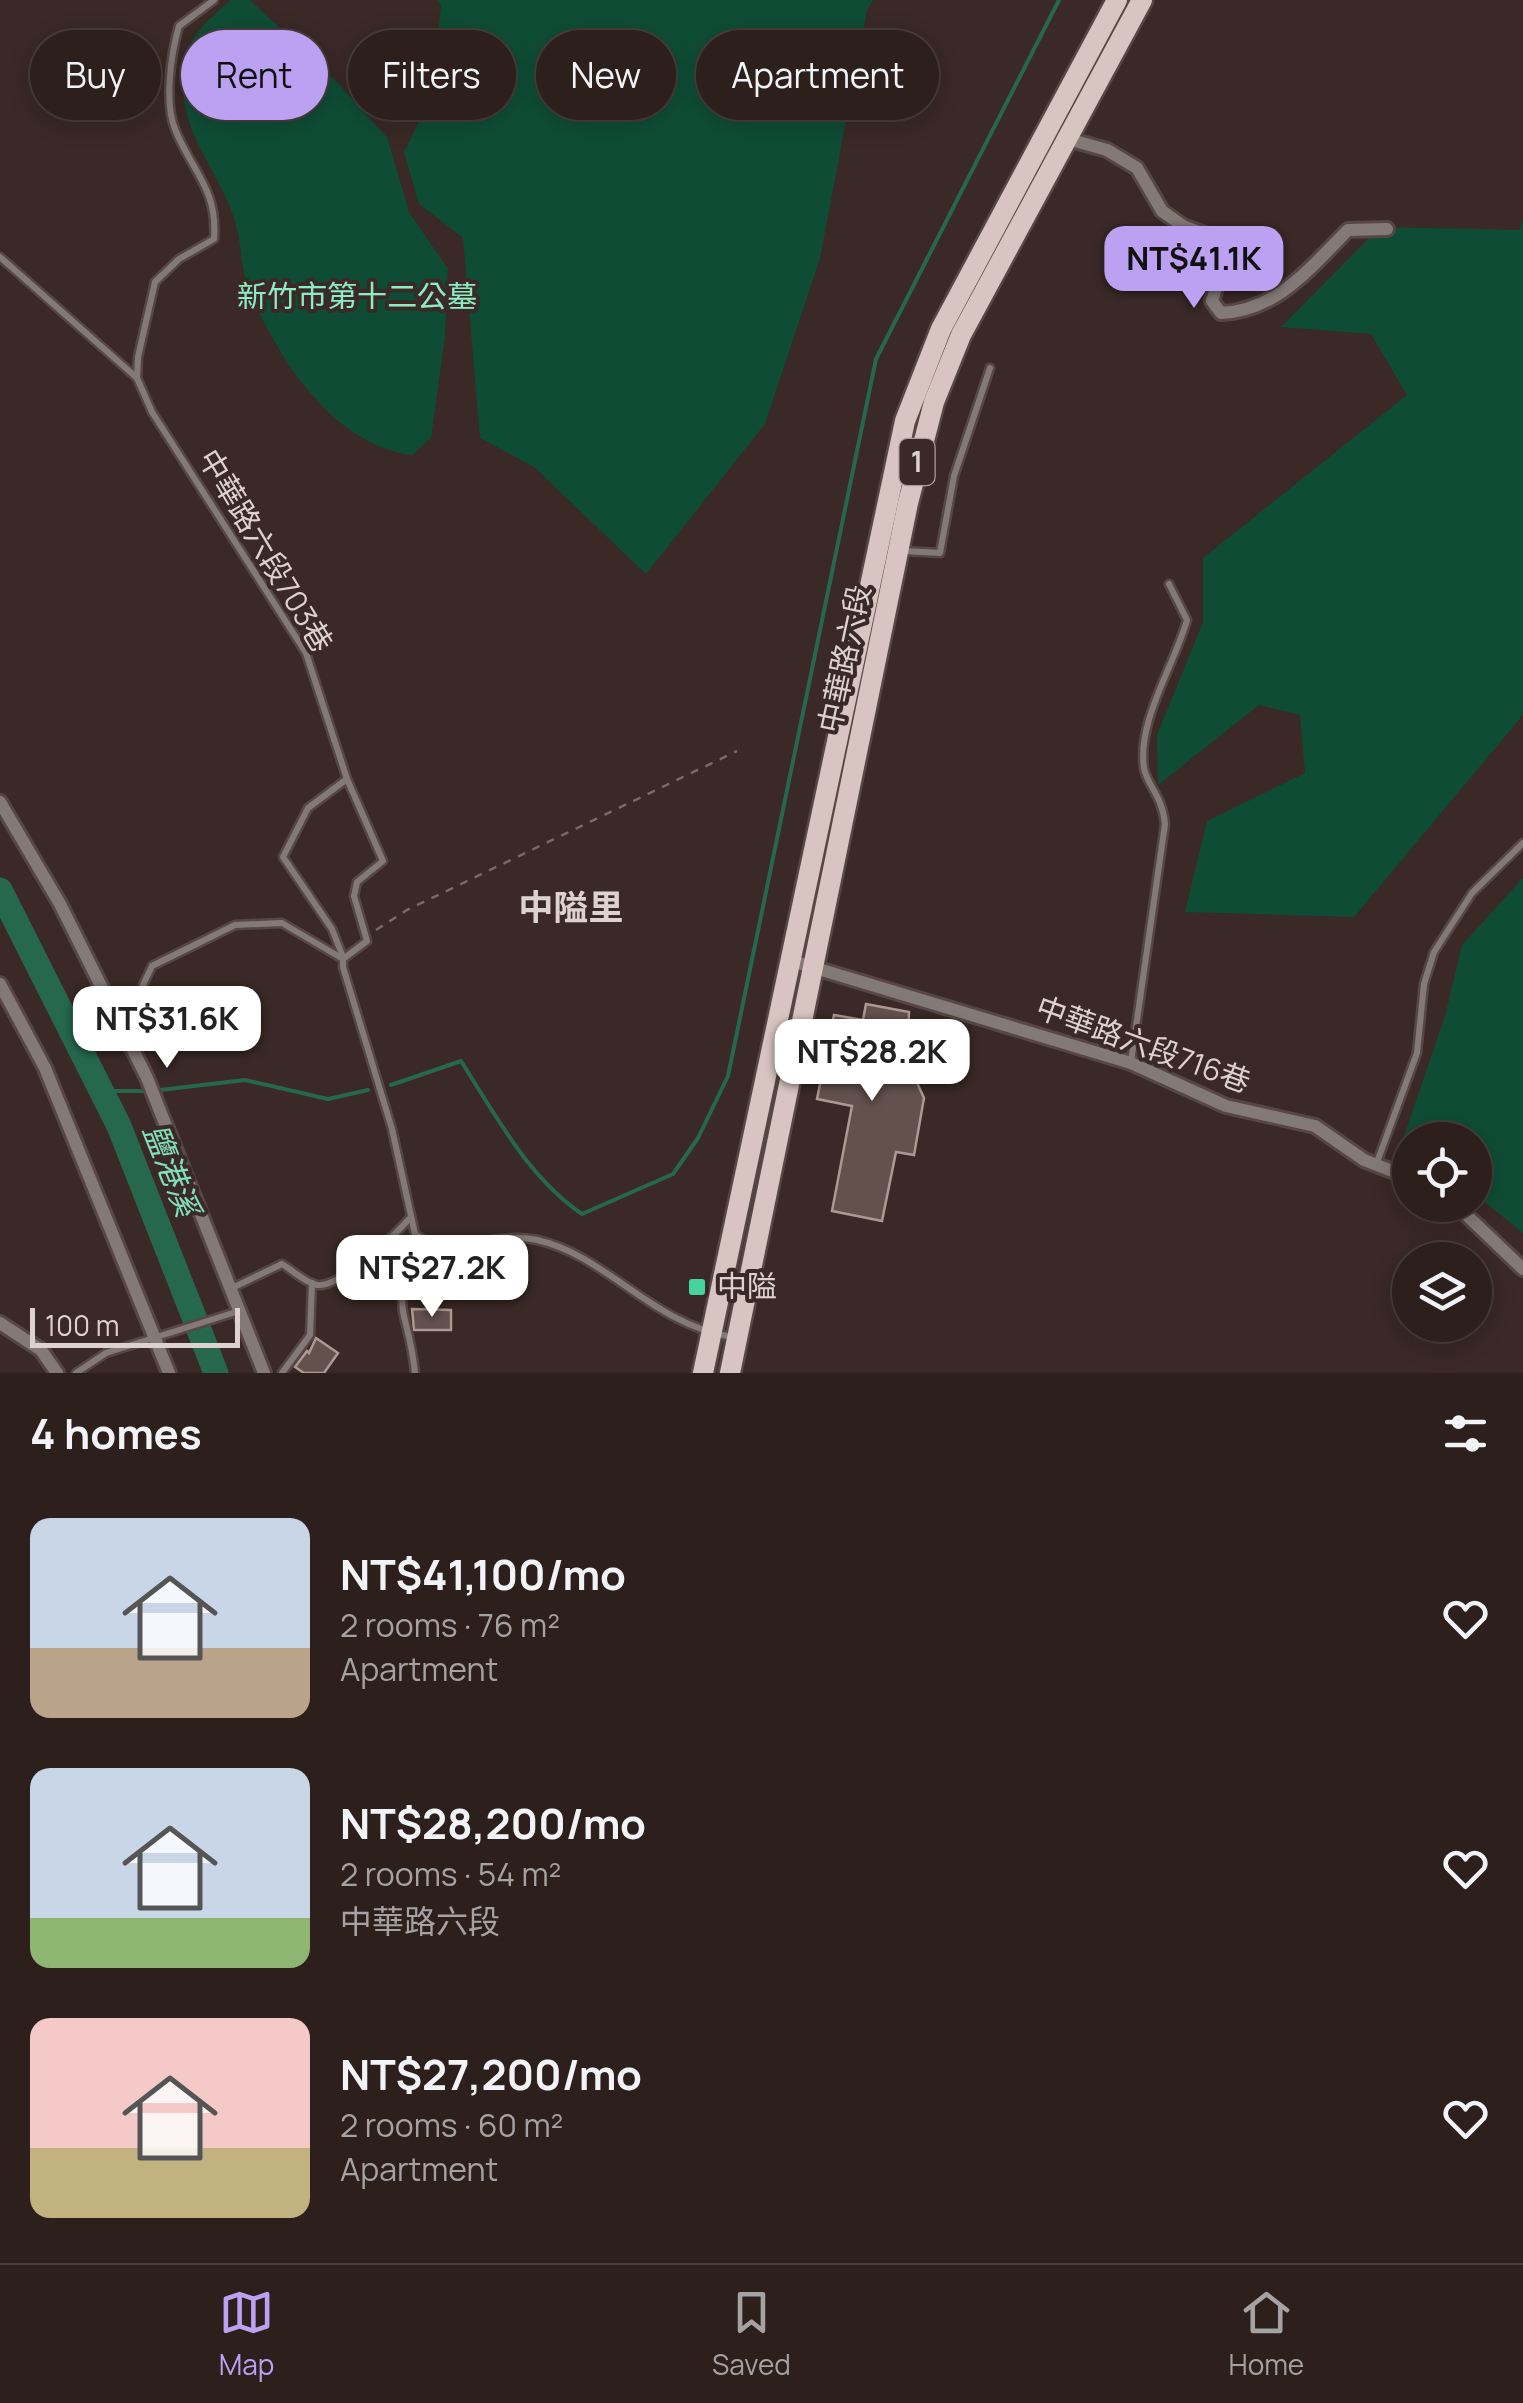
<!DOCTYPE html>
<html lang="en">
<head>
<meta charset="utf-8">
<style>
  body { margin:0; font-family:Manrope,"Noto Sans TC",sans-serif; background:#382c29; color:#f1f3f6; height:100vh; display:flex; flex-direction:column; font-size:38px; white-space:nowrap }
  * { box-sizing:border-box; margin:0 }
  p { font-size:32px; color:#a6a2a3 }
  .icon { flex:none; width:55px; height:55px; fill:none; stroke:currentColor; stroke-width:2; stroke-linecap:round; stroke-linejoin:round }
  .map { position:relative; height:1373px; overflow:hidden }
  .details { display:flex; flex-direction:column; background:#2c1f1c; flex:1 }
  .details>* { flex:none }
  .guide { position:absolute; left:30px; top:30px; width:1000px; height:90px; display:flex; gap:20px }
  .tools { position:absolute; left:1392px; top:1122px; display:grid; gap:20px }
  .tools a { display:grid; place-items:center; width:100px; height:100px; border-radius:50%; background:#2c1f1c; box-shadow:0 5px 25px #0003,0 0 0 2px #483d3b; font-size:50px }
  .scale { position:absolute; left:30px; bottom:25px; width:210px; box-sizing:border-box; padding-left:10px; border:5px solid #ddd2cf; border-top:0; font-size:28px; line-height:35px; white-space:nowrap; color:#ddd2cf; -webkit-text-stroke:8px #3a2926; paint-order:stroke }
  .price { position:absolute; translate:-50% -85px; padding:0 22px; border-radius:20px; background:#fff; color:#222; font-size:32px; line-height:65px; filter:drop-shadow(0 2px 5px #0008) }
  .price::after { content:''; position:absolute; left:50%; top:60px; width:30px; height:22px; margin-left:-15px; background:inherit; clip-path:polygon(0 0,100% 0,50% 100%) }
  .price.on { background:#bca0f2; color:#111 }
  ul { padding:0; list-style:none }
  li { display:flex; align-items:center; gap:30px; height:250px; padding:0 30px }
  li span { display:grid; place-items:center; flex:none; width:280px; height:200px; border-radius:20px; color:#555 }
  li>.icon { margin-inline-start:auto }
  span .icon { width:120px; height:120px; fill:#fffc; stroke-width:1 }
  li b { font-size:42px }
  h2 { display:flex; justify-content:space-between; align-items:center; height:120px; padding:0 30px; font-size:42px }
  .pill { padding:0 35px; border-radius:45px; background:#2c1f1c; box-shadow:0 5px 25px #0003,0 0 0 2px #483d3b; font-size:35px; line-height:90px }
  .pill.on { background:#bca0f2; color:#111 }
  .dock { display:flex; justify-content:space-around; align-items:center; height:140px; border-top:2px solid #483d3b; background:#2c1f1c; font-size:28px; color:#a6a2a3 }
  .dock a { display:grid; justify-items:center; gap:5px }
  .dock .on { color:#bca0f2 }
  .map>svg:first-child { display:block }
  .green { fill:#0f4c36 }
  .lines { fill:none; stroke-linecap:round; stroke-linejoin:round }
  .stream { stroke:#25684e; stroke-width:4 }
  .river { stroke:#25684e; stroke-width:25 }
  .building { fill:#63514d; stroke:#ad9894; stroke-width:2.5 }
  .lane-casing { stroke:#574744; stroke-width:11 }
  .street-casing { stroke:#574744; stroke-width:18 }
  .primary-casing { stroke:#574744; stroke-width:25 }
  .path { stroke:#786966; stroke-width:2.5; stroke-dasharray:8 8; stroke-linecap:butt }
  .lane { stroke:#837a78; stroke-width:6 }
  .street { stroke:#837a78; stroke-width:12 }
  .primary { stroke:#d8c5c2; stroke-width:20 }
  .poi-dot { fill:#46d49e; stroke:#3a2926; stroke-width:4 }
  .labels { text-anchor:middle; stroke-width:8; stroke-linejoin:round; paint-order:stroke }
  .shield { fill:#3a2926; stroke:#ac9f9c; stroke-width:2.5 }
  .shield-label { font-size:28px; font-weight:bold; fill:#ddd2cf }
  .park-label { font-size:30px; fill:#8dedc2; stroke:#3a2926 }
  .street-label { font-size:30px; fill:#ddd2cf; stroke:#3a2926 }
  .poi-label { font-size:30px; fill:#ddd2cf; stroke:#3a2926; text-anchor:start }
  .water-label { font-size:32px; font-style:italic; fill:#81e1b7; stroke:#3a2926 }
  .quarter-label { font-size:35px; font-weight:bold; fill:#ddd2cf; stroke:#3a2926 }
</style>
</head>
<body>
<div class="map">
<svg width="1523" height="1373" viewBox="0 0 1523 1373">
  <rect width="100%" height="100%" fill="#3a2926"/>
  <!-- green -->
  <g class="green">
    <path d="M231,0H250L332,77L387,137L409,212L448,269L445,336L431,438L412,455C332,444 278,359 249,289C240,268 242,243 235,221C218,167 179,135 183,73C186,36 206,22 231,0Z"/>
    <polygon points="436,0 873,0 867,10 820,258 765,424 646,574 534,467 480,438 463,238 419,204 404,152 433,94 441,4"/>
    <polygon points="1523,219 1523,715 1354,917 1185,912 1207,821 1305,773 1300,715 1259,705 1158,785 1157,735 1203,622 1203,558 1407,395 1371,334 1281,327 1380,227 1520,230"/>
    <polygon points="1523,878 1523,1233 1475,1194 1475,1140 1410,1141 1404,1136 1445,1016 1462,945"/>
  </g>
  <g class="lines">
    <!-- stream -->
    <g class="stream">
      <path d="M391,1085L461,1061C496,1116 528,1177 582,1214L673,1174L698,1138L728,1076L876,359L1059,0"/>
      <polyline points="160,1090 245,1080 328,1099 368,1090"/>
      <polyline points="102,1091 143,1091"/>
    </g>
    <!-- river -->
    <polyline class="river" points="0,890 119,1126 216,1373"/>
  </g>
  <!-- building -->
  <g class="building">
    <polygon points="866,1004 909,1012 907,1061 924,1098 914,1155 896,1152 882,1221 832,1211 852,1106 817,1099 834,1015 863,1020"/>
    <polygon points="412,1309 451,1310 451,1330 414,1330"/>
    <polygon points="316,1338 338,1353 324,1373 304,1373 295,1367 307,1351 309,1353"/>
  </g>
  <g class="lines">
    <defs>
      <g id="lane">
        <path d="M214,0L179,26C171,54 164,102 175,129C192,172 218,189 214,239L179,259L155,282L138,357L137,378L152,412L306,653L347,779L383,861L357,882L354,896L367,941L343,959V967L392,1129L415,1234L436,1248C469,1247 504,1233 537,1240C606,1255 653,1325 732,1337"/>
        <polyline points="0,257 137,378"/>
        <polyline points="904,551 940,553 954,476 990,368"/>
        <polyline points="343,957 332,929 283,857 308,808 347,779"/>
        <polyline points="148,1027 143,985 152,966 235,925 282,923 343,959"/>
        <path d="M1131,1062L1165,824C1162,794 1147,786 1144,768C1137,721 1174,666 1187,620L1169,584"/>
        <polyline points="1376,1165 1417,1053 1424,984 1434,952 1472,893 1523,843"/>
        <path d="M232,1288L282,1264C292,1270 306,1283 317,1285C340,1288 394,1236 409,1219"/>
        <polyline points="76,1373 106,1353 239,1311"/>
        <polyline points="282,1373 310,1335 312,1283"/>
        <path d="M415,1373C408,1304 386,1312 424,1243"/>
      </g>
      <g id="street">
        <path d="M1068,139L1107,150L1137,168L1162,211L1183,226L1218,239L1224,262L1212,301L1221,313C1277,311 1311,267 1348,230L1387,229"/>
        <polyline points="0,802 60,904 147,1078 264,1373"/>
        <polyline points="792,961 1131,1063 1226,1106 1315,1126 1364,1160 1410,1178"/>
        <polyline points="0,984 45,1068 169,1373"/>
        <polyline points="1456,1205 1523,1269"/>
        <polyline points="0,1323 41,1350 57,1373"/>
      </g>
      <g id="primary">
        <polyline points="703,1373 905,421 941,329 1117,0"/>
        <polyline points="730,1373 908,503 934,402 961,335 1142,0"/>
      </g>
    </defs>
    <!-- lane casing -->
    <use href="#lane" class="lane-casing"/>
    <!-- street casing -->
    <use href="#street" class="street-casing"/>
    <!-- primary casing -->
    <use href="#primary" class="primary-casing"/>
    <!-- path -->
    <polyline class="path" points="376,930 407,910 737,751"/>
    <!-- lane -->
    <use href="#lane" class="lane"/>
    <!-- street -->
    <use href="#street" class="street"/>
    <!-- primary -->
    <use href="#primary" class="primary"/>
  </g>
  <!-- markers -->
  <rect class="poi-dot" x="687" y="1277" width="20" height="20" rx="5"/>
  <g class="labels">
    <!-- shield labels -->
    <rect class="shield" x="899.5" y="439" width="35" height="46" rx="8"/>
    <g class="shield-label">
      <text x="917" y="472">1</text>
    </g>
    <!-- park labels -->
    <g class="park-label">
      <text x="357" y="307">新竹市第十二公墓</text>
    </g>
    <!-- street labels -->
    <g class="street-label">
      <text transform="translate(265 551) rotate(59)" y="10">中華路六段703巷</text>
      <text transform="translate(845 659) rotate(-78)" y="10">中華路六段</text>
      <text transform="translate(1143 1045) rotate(20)" y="10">中華路六段716巷</text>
    </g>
    <!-- poi labels -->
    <g class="poi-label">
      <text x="717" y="1297">中隘</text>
    </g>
    <!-- water labels -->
    <g class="water-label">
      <text transform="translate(171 1170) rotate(68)" y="11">鹽港溪</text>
    </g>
    <!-- quarter labels -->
    <g class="quarter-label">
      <text x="571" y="920">中隘里</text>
    </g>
  </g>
</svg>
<div class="tools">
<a><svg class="icon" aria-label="locate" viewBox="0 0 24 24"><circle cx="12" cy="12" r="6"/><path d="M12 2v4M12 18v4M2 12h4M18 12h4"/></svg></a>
<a><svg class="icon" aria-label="layers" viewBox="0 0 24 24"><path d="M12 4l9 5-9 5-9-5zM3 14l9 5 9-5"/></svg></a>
</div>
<div class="scale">100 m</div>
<b class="price on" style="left:1194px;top:311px">NT$41.1K</b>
<b class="price" style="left:167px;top:1071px">NT$31.6K</b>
<b class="price" style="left:872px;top:1104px">NT$28.2K</b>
<b class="price" style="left:432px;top:1320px">NT$27.2K</b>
<div class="guide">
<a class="pill">Buy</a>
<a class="pill on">Rent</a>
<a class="pill">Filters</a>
<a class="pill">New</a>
<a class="pill">Apartment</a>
</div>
</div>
<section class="details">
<h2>4 homes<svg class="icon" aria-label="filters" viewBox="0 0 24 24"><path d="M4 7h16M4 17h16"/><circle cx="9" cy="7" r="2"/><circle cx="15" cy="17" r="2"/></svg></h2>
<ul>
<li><span style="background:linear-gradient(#c9d6e8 65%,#b9a48a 0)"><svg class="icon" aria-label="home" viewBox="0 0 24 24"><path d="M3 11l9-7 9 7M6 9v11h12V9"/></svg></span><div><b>NT$41,100/mo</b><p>2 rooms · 76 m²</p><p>Apartment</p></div><svg class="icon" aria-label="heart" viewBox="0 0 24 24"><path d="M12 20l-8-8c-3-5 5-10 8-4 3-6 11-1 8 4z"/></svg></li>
<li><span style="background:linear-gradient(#c9d6e8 75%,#8fb573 0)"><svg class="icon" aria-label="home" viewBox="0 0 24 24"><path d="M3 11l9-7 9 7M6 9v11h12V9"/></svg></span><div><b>NT$28,200/mo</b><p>2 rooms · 54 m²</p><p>中華路六段</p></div><svg class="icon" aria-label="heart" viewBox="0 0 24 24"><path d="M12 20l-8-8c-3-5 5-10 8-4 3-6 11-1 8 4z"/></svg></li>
<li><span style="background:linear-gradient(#f6c9c9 65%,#c2b280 0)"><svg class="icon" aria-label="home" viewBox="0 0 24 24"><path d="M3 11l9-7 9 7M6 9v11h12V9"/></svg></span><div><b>NT$27,200/mo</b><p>2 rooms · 60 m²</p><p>Apartment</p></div><svg class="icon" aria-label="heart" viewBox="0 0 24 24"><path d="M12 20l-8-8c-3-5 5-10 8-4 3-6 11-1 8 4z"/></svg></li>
</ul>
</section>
<nav class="dock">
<a class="on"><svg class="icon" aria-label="map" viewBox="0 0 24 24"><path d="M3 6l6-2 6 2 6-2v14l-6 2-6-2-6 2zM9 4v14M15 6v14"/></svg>Map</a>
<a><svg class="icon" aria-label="saved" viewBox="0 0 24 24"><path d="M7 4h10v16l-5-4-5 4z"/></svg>Saved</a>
<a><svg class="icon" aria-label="home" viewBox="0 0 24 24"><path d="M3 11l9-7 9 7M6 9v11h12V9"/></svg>Home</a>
</nav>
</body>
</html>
